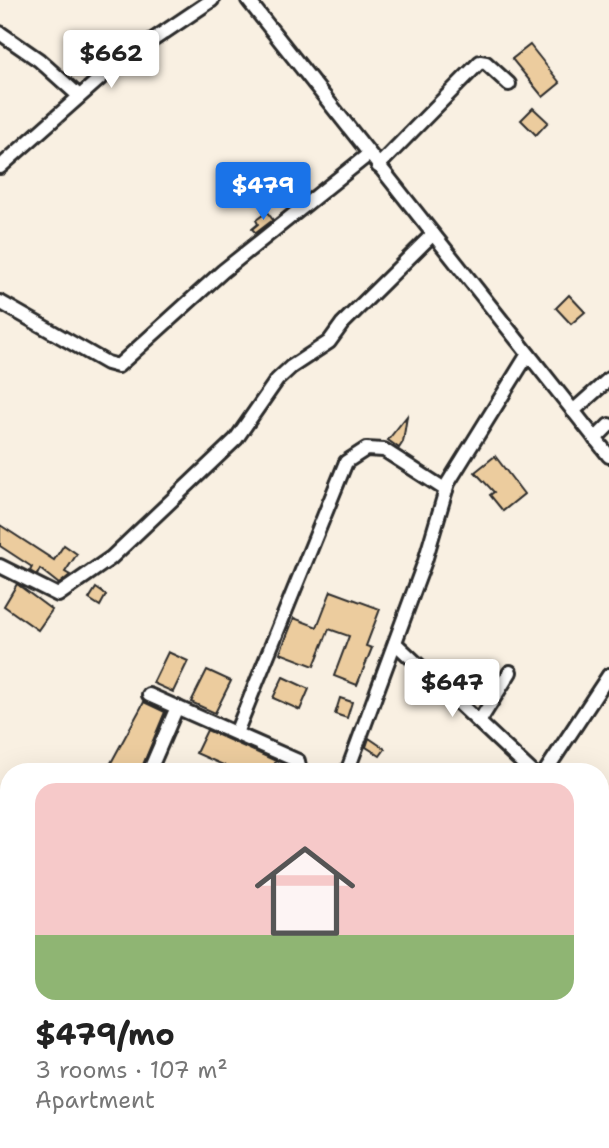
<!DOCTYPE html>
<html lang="en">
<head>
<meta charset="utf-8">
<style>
  body { margin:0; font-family:"Shantell Sans",sans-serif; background:#f6f6f6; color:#222; height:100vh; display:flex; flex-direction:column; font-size:26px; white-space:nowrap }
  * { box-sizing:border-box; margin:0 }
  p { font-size:23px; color:#767676 }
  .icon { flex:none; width:38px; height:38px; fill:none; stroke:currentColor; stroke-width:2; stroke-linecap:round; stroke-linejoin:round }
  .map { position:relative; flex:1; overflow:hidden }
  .drawer { position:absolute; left:0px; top:763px; width:609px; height:385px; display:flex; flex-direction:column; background:#fff; border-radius:28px 28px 0 0; box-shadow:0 7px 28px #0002 }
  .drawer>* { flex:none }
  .price { position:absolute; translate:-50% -60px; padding:0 16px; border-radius:7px; background:#fff; color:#222; font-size:23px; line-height:46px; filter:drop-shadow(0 2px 4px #0008) }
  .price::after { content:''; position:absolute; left:50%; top:42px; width:21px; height:16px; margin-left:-10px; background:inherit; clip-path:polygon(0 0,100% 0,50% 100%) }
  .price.active { background:#1a73e8; color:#fff }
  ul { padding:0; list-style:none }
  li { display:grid; align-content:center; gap:14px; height:371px; padding:0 35px }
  li span { display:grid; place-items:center; height:217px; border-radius:21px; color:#555 }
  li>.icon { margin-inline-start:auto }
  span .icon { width:126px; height:126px; fill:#fffc; stroke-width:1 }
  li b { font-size:30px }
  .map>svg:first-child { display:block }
  .building { fill:#eccc9e; stroke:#2b2b2b; stroke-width:2 }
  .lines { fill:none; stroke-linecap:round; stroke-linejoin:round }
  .minor-casing { stroke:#2b2b2b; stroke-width:18 }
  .minor { stroke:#fff; stroke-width:12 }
</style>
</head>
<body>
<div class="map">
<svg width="609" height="1148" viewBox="0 0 609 1148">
  <rect width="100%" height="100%" fill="#f9f0e2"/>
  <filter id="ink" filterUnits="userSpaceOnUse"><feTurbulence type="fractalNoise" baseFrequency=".0143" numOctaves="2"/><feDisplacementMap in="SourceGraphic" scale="14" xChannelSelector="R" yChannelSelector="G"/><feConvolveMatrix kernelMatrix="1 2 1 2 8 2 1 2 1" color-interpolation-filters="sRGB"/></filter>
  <g filter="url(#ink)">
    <!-- building -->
    <g class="building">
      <polygon points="530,45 560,83 543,97 512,59"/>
      <polygon points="533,108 548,122 536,135 521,120"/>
      <polygon points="267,212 273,220 256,233 252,229 258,224 256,220"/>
      <polygon points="569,295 585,312 571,324 556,308"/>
      <polygon points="407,416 403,442 399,448 388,440"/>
      <polygon points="495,456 524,494 503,511 490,495 494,492 475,472"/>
      <polygon points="0,525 54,560 64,545 77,554 65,572 70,575 59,584 40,569 37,575 30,571 32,567 0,546"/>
      <polygon points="17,584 52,610 38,630 4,606"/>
      <polygon points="96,588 106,595 100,606 89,599"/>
      <polygon points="331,591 380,609 366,646 372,648 357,685 334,676 349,636 329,629 314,666 280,653 294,618 317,627"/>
      <polygon points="168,652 188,661 173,692 153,683"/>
      <polygon points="207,670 231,681 215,713 191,702"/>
      <polygon points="283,677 309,689 300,710 273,698"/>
      <polygon points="340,698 352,702 347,718 335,714"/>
      <polygon points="144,702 165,712 140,772 106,772"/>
      <polygon points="207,730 276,761 271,772 239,772 196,753"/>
      <polygon points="369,738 385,749 380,756 366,747"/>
      <polygon points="0,937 9,942 9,954 0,971"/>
      <polygon points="144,1139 173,1139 183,1148 156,1148"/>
    </g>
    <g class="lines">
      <defs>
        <g id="minor">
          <polyline points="248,0 609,456"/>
          <polyline points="0,33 39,60 78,95"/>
          <polyline points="378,166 480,62 486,63 509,84"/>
          <polyline points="0,167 114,66 212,0"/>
          <polyline points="0,302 107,363 118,366 223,271 369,154"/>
          <polyline points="573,411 609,379"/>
          <polyline points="595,439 609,425"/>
          <polyline points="0,566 58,595 111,558 192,481 236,439 277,380 291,367 329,342 342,324 433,234"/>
          <polyline points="395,643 532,772"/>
          <polyline points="149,695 298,761 300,772"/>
          <polyline points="479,722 510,672"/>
          <polyline points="236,733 346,462 366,449 384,450 446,490"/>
          <polyline points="149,772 177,707"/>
          <polyline points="347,772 425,561 448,483 528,354"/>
          <polyline points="545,772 609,675"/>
          <polyline points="600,821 609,827"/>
          <polyline points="600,877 609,884"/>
          <polyline points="0,901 9,905"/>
          <polyline points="600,990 609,997"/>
          <polyline points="0,1007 9,996"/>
          <polyline points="262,1148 270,1139"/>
          <polyline points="330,1148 339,1139"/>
        </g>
      </defs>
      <!-- minor casing -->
      <use href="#minor" class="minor-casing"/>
      <!-- minor -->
      <use href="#minor" class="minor"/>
    </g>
  </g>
</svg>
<b class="price" style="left:111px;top:90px">$662</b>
<b class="price active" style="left:263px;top:222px">$479</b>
<b class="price" style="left:452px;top:719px">$647</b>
<section class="drawer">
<ul>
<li><span style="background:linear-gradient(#f6c9c9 70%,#8fb573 0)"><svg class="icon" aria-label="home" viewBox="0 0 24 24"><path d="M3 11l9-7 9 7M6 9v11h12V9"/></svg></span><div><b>$479/mo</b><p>3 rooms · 107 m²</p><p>Apartment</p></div></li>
</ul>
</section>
</div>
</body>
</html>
